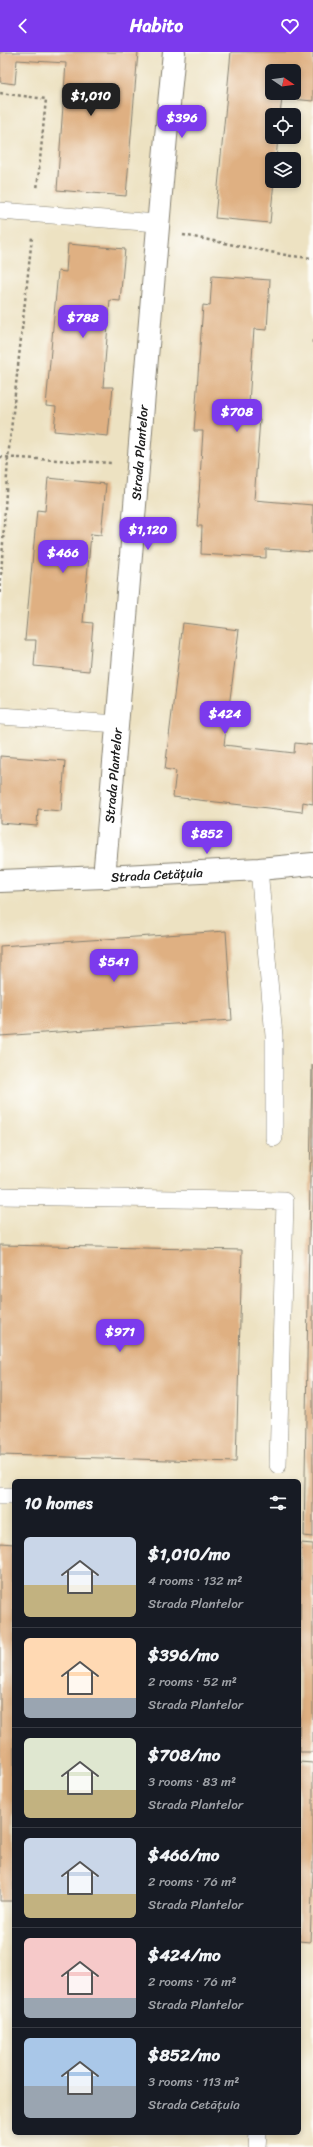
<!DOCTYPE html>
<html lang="en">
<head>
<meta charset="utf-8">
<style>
  body { margin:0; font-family:Sriracha,sans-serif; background:#242831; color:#f1f3f6; height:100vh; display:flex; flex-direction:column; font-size:15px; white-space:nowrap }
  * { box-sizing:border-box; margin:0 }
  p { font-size:13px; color:#9ea1a6 }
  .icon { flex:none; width:22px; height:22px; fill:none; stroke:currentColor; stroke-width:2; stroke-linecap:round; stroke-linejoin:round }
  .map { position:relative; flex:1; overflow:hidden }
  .sheet { position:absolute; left:12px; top:1427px; width:289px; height:656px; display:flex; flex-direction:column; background:#171b24; border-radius:6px; box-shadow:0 2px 6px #0003 }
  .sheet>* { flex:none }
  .needle { width:26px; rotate:103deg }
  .fabs { position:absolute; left:265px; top:12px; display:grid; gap:8px }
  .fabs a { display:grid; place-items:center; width:36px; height:36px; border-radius:6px; background:#171b24; box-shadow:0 2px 6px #0003; font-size:20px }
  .price { position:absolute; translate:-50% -34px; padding:0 9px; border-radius:8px; background:#7c3aed; color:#fff; font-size:13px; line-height:26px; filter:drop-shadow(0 1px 2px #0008) }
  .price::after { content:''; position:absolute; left:50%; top:24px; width:12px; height:9px; margin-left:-6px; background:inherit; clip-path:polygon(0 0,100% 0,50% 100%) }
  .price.selected { background:#222; color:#fff }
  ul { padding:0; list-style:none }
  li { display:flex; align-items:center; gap:12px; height:100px; padding:0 12px }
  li+li { border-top:1px solid #363941 }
  li span { display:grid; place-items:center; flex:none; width:112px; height:80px; border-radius:6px; color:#555 }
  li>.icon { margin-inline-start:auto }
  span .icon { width:48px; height:48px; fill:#fffc; stroke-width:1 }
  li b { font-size:17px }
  h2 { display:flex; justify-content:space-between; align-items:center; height:48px; padding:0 12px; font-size:17px }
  header { display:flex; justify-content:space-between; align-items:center; height:52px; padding:0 12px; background:#7c3aed; color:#fff; font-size:18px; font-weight:800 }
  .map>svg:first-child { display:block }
  .building { fill:#dfb082; fill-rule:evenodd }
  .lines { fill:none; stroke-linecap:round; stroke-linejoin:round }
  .service-casing { stroke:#847f6f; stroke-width:18 }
  .minor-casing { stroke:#847f6f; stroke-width:24 }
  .tertiary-casing { stroke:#847f6f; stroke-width:24 }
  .path { stroke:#847f6f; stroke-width:2.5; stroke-dasharray:3 3; stroke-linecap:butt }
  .service { stroke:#fff; stroke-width:17 }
  .minor { stroke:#fff; stroke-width:22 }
  .tertiary { stroke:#fff; stroke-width:22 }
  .labels { text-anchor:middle; stroke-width:4; stroke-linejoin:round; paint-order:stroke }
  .street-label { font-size:13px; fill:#1c1c1c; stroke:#fdfcf7 }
</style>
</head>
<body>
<header><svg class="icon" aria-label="back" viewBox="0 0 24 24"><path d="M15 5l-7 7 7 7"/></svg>Habito<svg class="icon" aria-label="heart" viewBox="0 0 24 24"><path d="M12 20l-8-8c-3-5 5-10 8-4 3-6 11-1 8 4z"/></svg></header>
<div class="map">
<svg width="313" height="2095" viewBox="0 0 313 2095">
  <rect width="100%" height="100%" fill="#fdfcf7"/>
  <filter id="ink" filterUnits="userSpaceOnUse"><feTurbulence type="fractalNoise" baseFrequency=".025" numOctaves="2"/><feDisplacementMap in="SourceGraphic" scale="8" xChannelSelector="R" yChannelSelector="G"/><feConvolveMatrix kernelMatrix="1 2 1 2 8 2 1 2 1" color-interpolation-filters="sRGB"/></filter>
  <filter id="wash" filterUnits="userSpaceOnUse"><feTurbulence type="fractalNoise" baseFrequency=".012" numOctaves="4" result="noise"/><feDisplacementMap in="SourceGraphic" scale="16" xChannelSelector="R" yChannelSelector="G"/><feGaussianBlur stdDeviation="0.9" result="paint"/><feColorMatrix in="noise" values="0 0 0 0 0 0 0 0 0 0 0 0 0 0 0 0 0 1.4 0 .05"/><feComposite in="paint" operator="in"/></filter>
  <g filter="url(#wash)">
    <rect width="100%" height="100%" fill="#ede2c2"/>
    <g id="blocks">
      <!-- building -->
      <g class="building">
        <polygon points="0,0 138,0 126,144 57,138 66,11 17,8 15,32 0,30"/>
        <path d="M231,0H313V49L282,46L280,63H272V85H278L276,107H272V129H274L270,171L215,166ZM272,19H294V41H272Z"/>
        <polygon points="68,192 125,197 120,249 110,248 103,335 113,335 108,384 54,379 56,355 46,354 58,219 66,220"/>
        <polygon points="212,224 270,228 267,278 254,277 248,366 260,367 254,448 313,453 313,500 266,497 266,506 201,502 202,474 197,474 203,379 194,379 203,253 210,254"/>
        <polygon points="48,426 106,432 101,483 91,482 83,570 93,571 89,619 34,614 36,588 25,588 37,458 45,459"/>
        <polygon points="183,571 239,578 224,693 294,701 295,691 313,693 313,752 303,750 302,760 173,745 176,719 165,717"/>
        <polygon points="0,704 65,709 61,759 38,757 37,774 0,771"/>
        <polygon points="226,879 232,968 0,984 0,894"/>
        <polygon points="312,1013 313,1013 313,1485 304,1484"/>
        <polygon points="0,1193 242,1198 236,1410 0,1403"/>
        <polygon points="0,1491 14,1492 14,1849 0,1849"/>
        <polygon points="301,1491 313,1492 313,1700 299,1700"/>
        <polygon points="299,1710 313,1711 313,1817 310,1890 299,1889"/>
      </g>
    </g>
  </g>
  <g filter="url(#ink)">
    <use href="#blocks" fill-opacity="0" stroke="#847f6f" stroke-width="1"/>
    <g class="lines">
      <defs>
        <g id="service">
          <polyline points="0,159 157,171"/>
          <polyline points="0,664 118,672"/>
          <polyline points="259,817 274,984 274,1086"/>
          <polyline points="0,1144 285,1149 278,1413"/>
          <polyline points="0,1444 14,1444"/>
          <polyline points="257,2095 258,2081"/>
        </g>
        <g id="minor">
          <path id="s1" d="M104,825L259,817L313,812"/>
        </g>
        <g id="tertiary">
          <path id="s2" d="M0,829L104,825C129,550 147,275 174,0"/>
        </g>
      </defs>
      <!-- service casing -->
      <use href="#service" class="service-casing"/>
      <!-- minor casing -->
      <use href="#minor" class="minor-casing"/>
      <!-- tertiary casing -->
      <use href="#tertiary" class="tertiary-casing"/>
      <!-- path -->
      <g class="path">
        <polyline points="0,41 46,47 37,138"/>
        <polyline points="183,183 291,204 313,206"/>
        <polyline points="313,288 313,293"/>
        <polyline points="0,405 113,411"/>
        <polyline points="0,541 8,406 32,185"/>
      </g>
      <!-- service -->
      <use href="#service" class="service"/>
      <!-- minor -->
      <use href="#minor" class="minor"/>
      <!-- tertiary -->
      <use href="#tertiary" class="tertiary"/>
    </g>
  </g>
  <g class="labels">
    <!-- street labels -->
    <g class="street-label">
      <text dy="5" stroke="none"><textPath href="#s2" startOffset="530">Strada Plantelor</textPath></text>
      <text dy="5" stroke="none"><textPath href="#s2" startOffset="206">Strada Plantelor</textPath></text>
      <text dy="5" stroke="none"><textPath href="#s1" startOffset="53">Strada Cetățuia</textPath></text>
    </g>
  </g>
</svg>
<div class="fabs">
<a><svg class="needle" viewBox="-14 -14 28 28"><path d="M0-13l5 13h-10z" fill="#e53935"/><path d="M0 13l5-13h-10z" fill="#9ea1a6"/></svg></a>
<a><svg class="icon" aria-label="locate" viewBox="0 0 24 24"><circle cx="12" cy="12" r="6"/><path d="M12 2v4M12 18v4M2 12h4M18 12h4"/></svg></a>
<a><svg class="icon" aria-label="layers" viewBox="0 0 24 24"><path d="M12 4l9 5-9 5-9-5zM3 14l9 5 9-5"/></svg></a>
</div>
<b class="price selected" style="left:91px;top:65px">$1,010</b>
<b class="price" style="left:182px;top:87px">$396</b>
<b class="price" style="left:83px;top:287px">$788</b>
<b class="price" style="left:237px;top:381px">$708</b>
<b class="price" style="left:148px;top:499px">$1,120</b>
<b class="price" style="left:63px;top:522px">$466</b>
<b class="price" style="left:225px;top:683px">$424</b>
<b class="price" style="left:207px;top:803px">$852</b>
<b class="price" style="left:114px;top:931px">$541</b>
<b class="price" style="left:120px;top:1301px">$971</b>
<section class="sheet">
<h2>10 homes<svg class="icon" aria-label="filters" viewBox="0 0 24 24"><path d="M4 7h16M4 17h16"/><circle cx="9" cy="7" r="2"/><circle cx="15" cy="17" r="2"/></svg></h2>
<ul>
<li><span style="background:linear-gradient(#c9d6e8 60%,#c2b280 0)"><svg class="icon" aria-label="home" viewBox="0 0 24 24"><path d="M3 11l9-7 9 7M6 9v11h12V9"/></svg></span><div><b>$1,010/mo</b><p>4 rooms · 132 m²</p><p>Strada Plantelor</p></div></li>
<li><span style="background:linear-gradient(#ffd9b3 75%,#9aa5b1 0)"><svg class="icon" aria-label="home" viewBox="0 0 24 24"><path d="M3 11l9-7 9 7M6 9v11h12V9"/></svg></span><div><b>$396/mo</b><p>2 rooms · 52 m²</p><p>Strada Plantelor</p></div></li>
<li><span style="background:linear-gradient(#dfe7d0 65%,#c2b280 0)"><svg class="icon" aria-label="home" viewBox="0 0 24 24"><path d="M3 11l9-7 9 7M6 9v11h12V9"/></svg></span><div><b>$708/mo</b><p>3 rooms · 83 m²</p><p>Strada Plantelor</p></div></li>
<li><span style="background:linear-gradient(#c9d6e8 70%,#c2b280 0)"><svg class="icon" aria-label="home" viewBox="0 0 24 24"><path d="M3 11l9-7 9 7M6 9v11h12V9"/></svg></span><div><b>$466/mo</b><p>2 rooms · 76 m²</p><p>Strada Plantelor</p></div></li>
<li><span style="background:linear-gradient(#f6c9c9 75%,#9aa5b1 0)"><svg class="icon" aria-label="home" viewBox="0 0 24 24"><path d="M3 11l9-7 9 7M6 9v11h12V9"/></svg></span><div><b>$424/mo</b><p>2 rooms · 76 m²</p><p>Strada Plantelor</p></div></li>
<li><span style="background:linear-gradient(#a9c7e8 60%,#9aa5b1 0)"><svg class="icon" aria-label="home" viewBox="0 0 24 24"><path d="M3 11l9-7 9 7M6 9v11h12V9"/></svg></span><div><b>$852/mo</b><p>3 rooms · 113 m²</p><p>Strada Cetățuia</p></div></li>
</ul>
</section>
</div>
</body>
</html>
